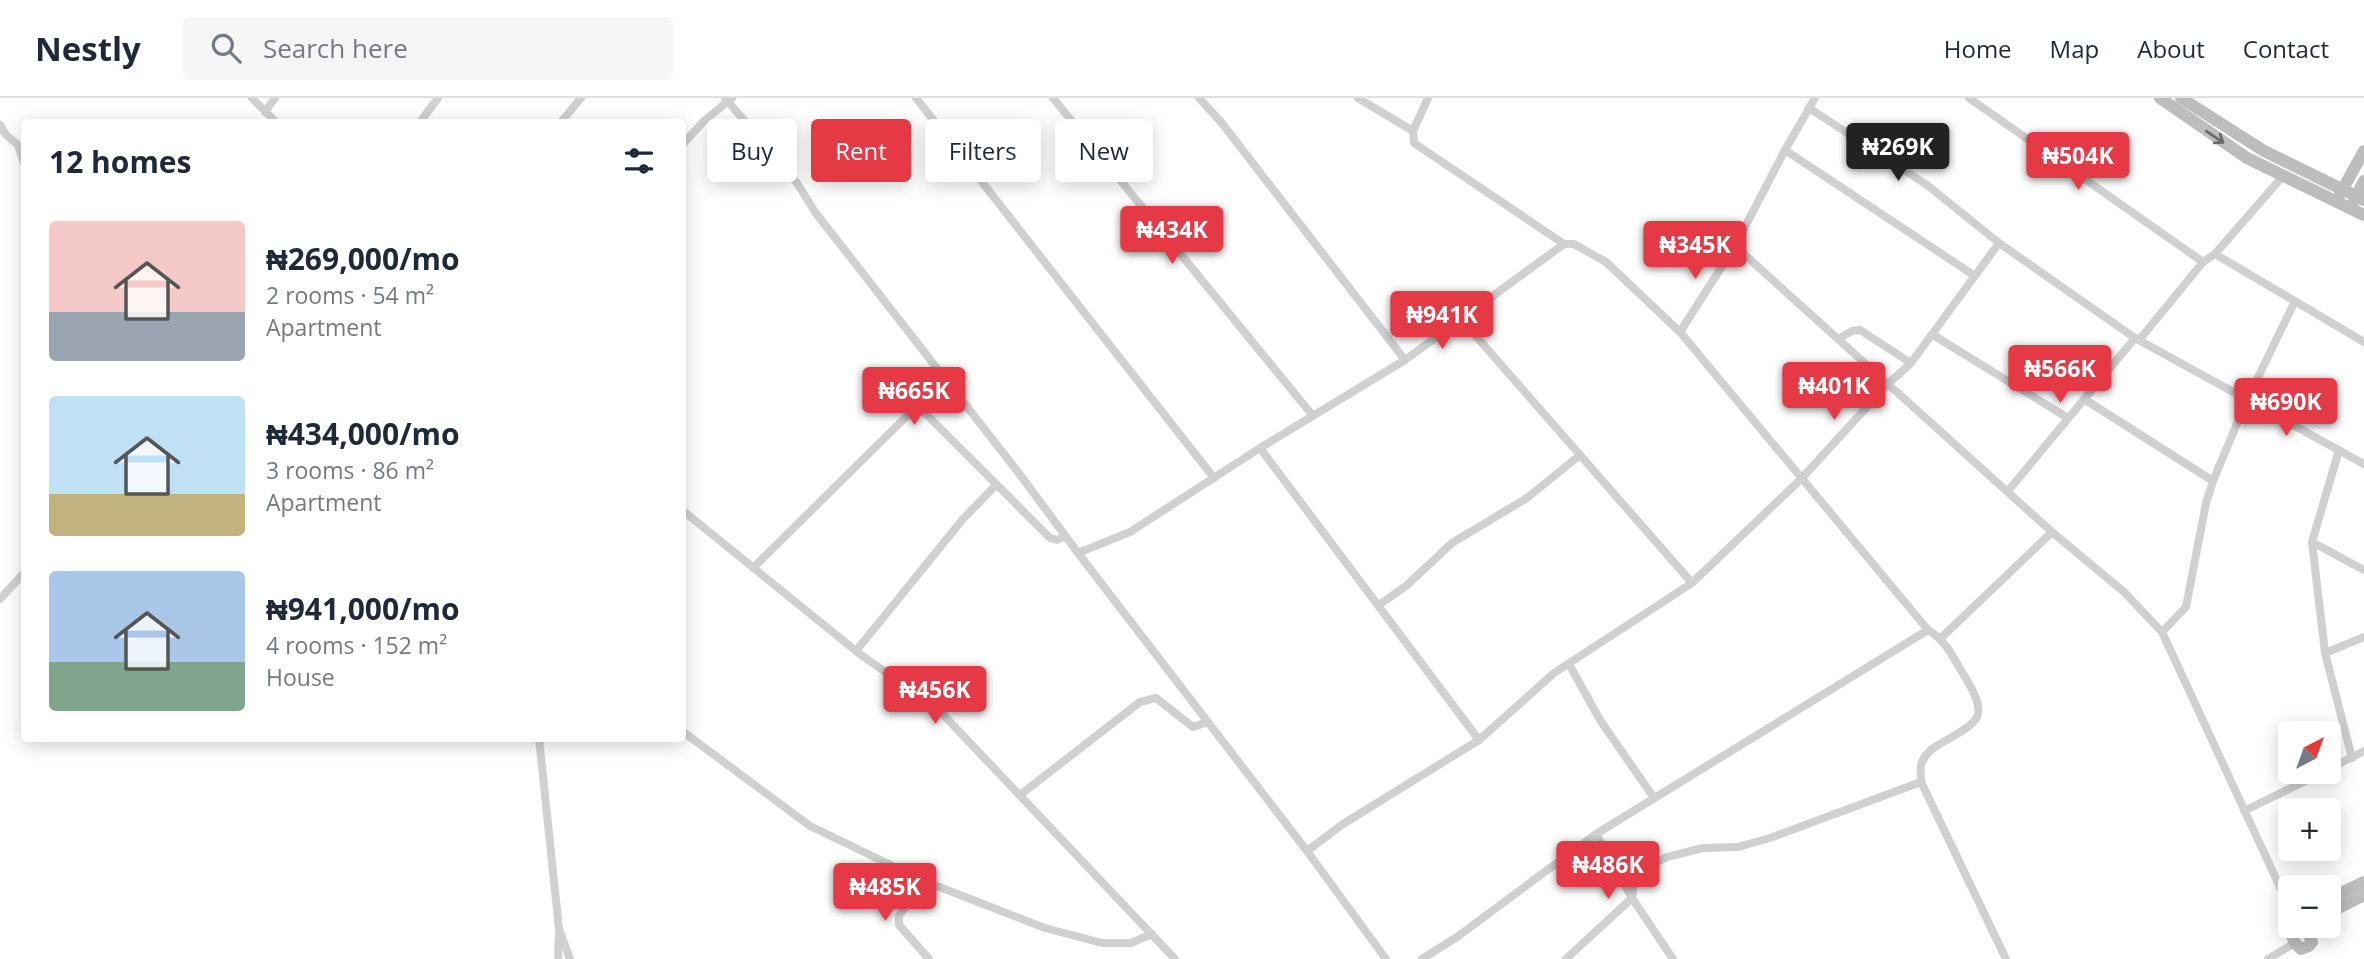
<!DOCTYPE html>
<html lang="en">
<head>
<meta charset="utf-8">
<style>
  body { margin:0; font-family:"Open Sans",sans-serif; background:#f6f6f7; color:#1f2937; height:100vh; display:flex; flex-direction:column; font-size:26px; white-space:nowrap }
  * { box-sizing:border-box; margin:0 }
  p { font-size:23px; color:#747a83 }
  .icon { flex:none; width:38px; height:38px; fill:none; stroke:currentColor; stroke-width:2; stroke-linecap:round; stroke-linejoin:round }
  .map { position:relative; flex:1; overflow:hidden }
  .sheet { position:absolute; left:21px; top:21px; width:665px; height:623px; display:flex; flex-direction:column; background:#fff; border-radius:7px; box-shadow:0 4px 18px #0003 }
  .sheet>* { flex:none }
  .top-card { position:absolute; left:707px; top:21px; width:665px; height:63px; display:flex; gap:14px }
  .needle { width:46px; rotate:41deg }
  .controls { position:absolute; left:2278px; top:623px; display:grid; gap:14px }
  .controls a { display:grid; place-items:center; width:63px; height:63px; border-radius:7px; background:#fff; box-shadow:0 4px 18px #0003; font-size:35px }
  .price { position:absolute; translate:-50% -60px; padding:0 16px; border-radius:7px; background:#e63946; color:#fff; font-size:23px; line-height:46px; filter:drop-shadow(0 2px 4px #0008) }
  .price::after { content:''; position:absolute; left:50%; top:42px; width:21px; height:16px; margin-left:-10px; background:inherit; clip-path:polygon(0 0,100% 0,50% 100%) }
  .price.active { background:#222; color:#fff }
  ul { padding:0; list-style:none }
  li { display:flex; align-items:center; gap:21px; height:175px; padding:0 28px }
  li span { display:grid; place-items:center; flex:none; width:196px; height:140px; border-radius:7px; color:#555 }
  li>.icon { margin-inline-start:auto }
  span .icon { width:84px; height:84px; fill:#fffc; stroke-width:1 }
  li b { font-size:30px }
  h2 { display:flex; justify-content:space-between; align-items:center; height:84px; padding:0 28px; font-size:30px }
  .chip { padding:0 24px; border-radius:7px; background:#fff; box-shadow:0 4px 18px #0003; font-size:24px; line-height:63px }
  .chip.active { background:#e63946; color:#fff }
  header { display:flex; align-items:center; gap:42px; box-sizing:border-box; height:98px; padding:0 35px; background:#fff; border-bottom:2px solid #e0e1e3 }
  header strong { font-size:33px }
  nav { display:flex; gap:38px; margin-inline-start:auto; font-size:24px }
  .search { width:490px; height:63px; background:#f6f6f7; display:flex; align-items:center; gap:18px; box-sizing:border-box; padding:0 24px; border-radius:7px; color:#747a83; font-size:26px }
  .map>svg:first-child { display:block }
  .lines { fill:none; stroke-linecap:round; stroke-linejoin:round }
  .street { stroke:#d0d0d0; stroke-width:8 }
  .secondary { stroke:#bdbdbd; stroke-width:12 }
  .oneway { stroke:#6a6a6a }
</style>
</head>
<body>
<header>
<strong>Nestly</strong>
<div class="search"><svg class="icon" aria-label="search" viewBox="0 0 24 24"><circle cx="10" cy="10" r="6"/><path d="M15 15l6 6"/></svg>Search here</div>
<nav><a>Home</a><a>Map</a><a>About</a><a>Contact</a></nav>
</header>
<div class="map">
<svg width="2364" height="861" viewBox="0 0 2364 861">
  <rect width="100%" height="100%" fill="#fff"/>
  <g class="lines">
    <!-- street -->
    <g class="street">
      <polyline points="252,0 276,24"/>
      <path d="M725,0L797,85L815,114L1018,374L1078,455L1130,434L1260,350L1405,262L1564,146H1574L1606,164L1680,234L1928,532C1945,542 1952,557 1962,574C1991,621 1981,622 1938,647C1931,651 1923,659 1921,667C1920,672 1921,679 1921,684L2006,861"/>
      <polyline points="916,0 1214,380"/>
      <polyline points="1053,0 1313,318"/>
      <polyline points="1199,0 1221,24 1405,262"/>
      <polyline points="1358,0 1413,33"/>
      <polyline points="1428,0 1413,33 1414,45 1564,146"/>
      <polyline points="1969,0 2203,164"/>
      <polyline points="1809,10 1927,87 1999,145 2135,240 2364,366"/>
      <polyline points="265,14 275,0"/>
      <polyline points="420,24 438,0"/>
      <polyline points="561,24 581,0"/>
      <polyline points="0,27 6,37 18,47 24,65"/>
      <polyline points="682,47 704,23 732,0"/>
      <polyline points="1785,52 1975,178"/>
      <polyline points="1735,148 2052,434 2124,494 2162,534 2291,813"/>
      <polyline points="2215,156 2364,244"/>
      <polyline points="1461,221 1692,485"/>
      <polyline points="1680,234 1735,148 1785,52 1815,0"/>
      <polyline points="1933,237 2068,320"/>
      <polyline points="1838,241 1852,233 1860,232 1911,265"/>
      <polyline points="2140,241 2203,164 2215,156 2283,78"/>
      <polyline points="2084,301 2213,383"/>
      <polyline points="1260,350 1479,642"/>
      <polyline points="2339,352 2312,444 2325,555 2352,660"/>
      <polyline points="2008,393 2135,240"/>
      <polyline points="682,412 861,557 935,608 1175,861"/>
      <polyline points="2312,444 2364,472"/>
      <polyline points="1078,455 1307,753"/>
      <polyline points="753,470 915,310 926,316 1050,440 1057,442 1065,438"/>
      <polyline points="0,501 24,475"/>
      <polyline points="1379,507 1406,488 1452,445 1527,400 1580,357"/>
      <polyline points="2162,534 2186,509 2206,405 2213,383 2247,302 2295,203"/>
      <polyline points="1941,540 2052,434"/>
      <polyline points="856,553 963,421 996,387"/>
      <polyline points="2325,555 2364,539"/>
      <polyline points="1569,566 1600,622 1654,700"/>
      <polyline points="682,633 810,728 924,783 1045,830 1102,845 1131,845 1152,836"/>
      <polyline points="539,640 559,831 570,861"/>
      <polyline points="2329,671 2364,653"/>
      <polyline points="1020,697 1140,604 1156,600 1193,629 1208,624"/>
      <polyline points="2244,713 2324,674"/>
      <polyline points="924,783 899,818 899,827 929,861"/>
      <polyline points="558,861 559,836"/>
      <polyline points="1386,861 1307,753 1343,726 1479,642 1554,575 1692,485 1801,381 1888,286 1911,265 1999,145"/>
      <polyline points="1422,861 1457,839 1596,736 1928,532"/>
      <polyline points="1566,861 1632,800 1596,736"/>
      <polyline points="1673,861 1632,800 1633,790 1638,780 1651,767 1667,759 1703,750 1738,749 1770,740 1921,684"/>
      <polyline points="2268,861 2295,845"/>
    </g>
    <!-- secondary -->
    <g class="secondary">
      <polyline points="2160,0 2247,60 2364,117"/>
      <polyline points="2181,0 2264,53 2364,102"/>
      <polyline points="2340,96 2364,53"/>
      <polyline points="2354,103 2364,83"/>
      <polyline points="2329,801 2364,784"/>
      <polyline points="2329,815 2364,797"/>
      <polyline points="2291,820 2288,828 2295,845 2301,851 2309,848 2312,844 2305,828"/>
    </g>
  </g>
  <!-- one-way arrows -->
  <defs><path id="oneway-shaft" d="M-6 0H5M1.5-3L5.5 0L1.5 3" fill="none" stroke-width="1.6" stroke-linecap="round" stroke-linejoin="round" transform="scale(1.75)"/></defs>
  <use class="oneway" href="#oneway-shaft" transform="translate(2215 39) rotate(34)"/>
</svg>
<div class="controls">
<a><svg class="needle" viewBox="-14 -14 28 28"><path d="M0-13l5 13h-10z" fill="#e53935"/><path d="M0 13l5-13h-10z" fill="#747a83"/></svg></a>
<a>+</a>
<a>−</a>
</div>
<b class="price active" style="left:1898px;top:85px">₦269K</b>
<b class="price" style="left:2078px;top:94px">₦504K</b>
<b class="price" style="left:1172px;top:168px">₦434K</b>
<b class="price" style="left:1695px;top:183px">₦345K</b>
<b class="price" style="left:1442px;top:253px">₦941K</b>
<b class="price" style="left:2060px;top:307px">₦566K</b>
<b class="price" style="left:1834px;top:324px">₦401K</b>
<b class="price" style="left:914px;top:329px">₦665K</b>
<b class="price" style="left:2286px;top:340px">₦690K</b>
<b class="price" style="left:935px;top:628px">₦456K</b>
<b class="price" style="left:1608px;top:803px">₦486K</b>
<b class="price" style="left:885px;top:825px">₦485K</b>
<div class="top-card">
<a class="chip">Buy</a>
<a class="chip active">Rent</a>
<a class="chip">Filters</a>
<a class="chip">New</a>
</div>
<section class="sheet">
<h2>12 homes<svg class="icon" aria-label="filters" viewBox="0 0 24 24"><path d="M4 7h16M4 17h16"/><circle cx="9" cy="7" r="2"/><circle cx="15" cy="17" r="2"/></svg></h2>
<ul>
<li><span style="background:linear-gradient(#f6c9c9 65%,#9aa5b1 0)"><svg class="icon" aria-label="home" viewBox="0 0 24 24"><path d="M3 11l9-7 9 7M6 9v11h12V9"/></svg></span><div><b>₦269,000/mo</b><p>2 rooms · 54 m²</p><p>Apartment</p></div></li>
<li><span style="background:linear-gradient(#bfe0f5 70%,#c2b280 0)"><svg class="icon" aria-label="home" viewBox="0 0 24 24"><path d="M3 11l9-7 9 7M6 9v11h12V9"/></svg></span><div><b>₦434,000/mo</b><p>3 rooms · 86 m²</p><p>Apartment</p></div></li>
<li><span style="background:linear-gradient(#a9c7e8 65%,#7fa58c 0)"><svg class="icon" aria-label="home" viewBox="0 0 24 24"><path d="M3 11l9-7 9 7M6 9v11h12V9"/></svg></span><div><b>₦941,000/mo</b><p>4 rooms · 152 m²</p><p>House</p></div></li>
</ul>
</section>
</div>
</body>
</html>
